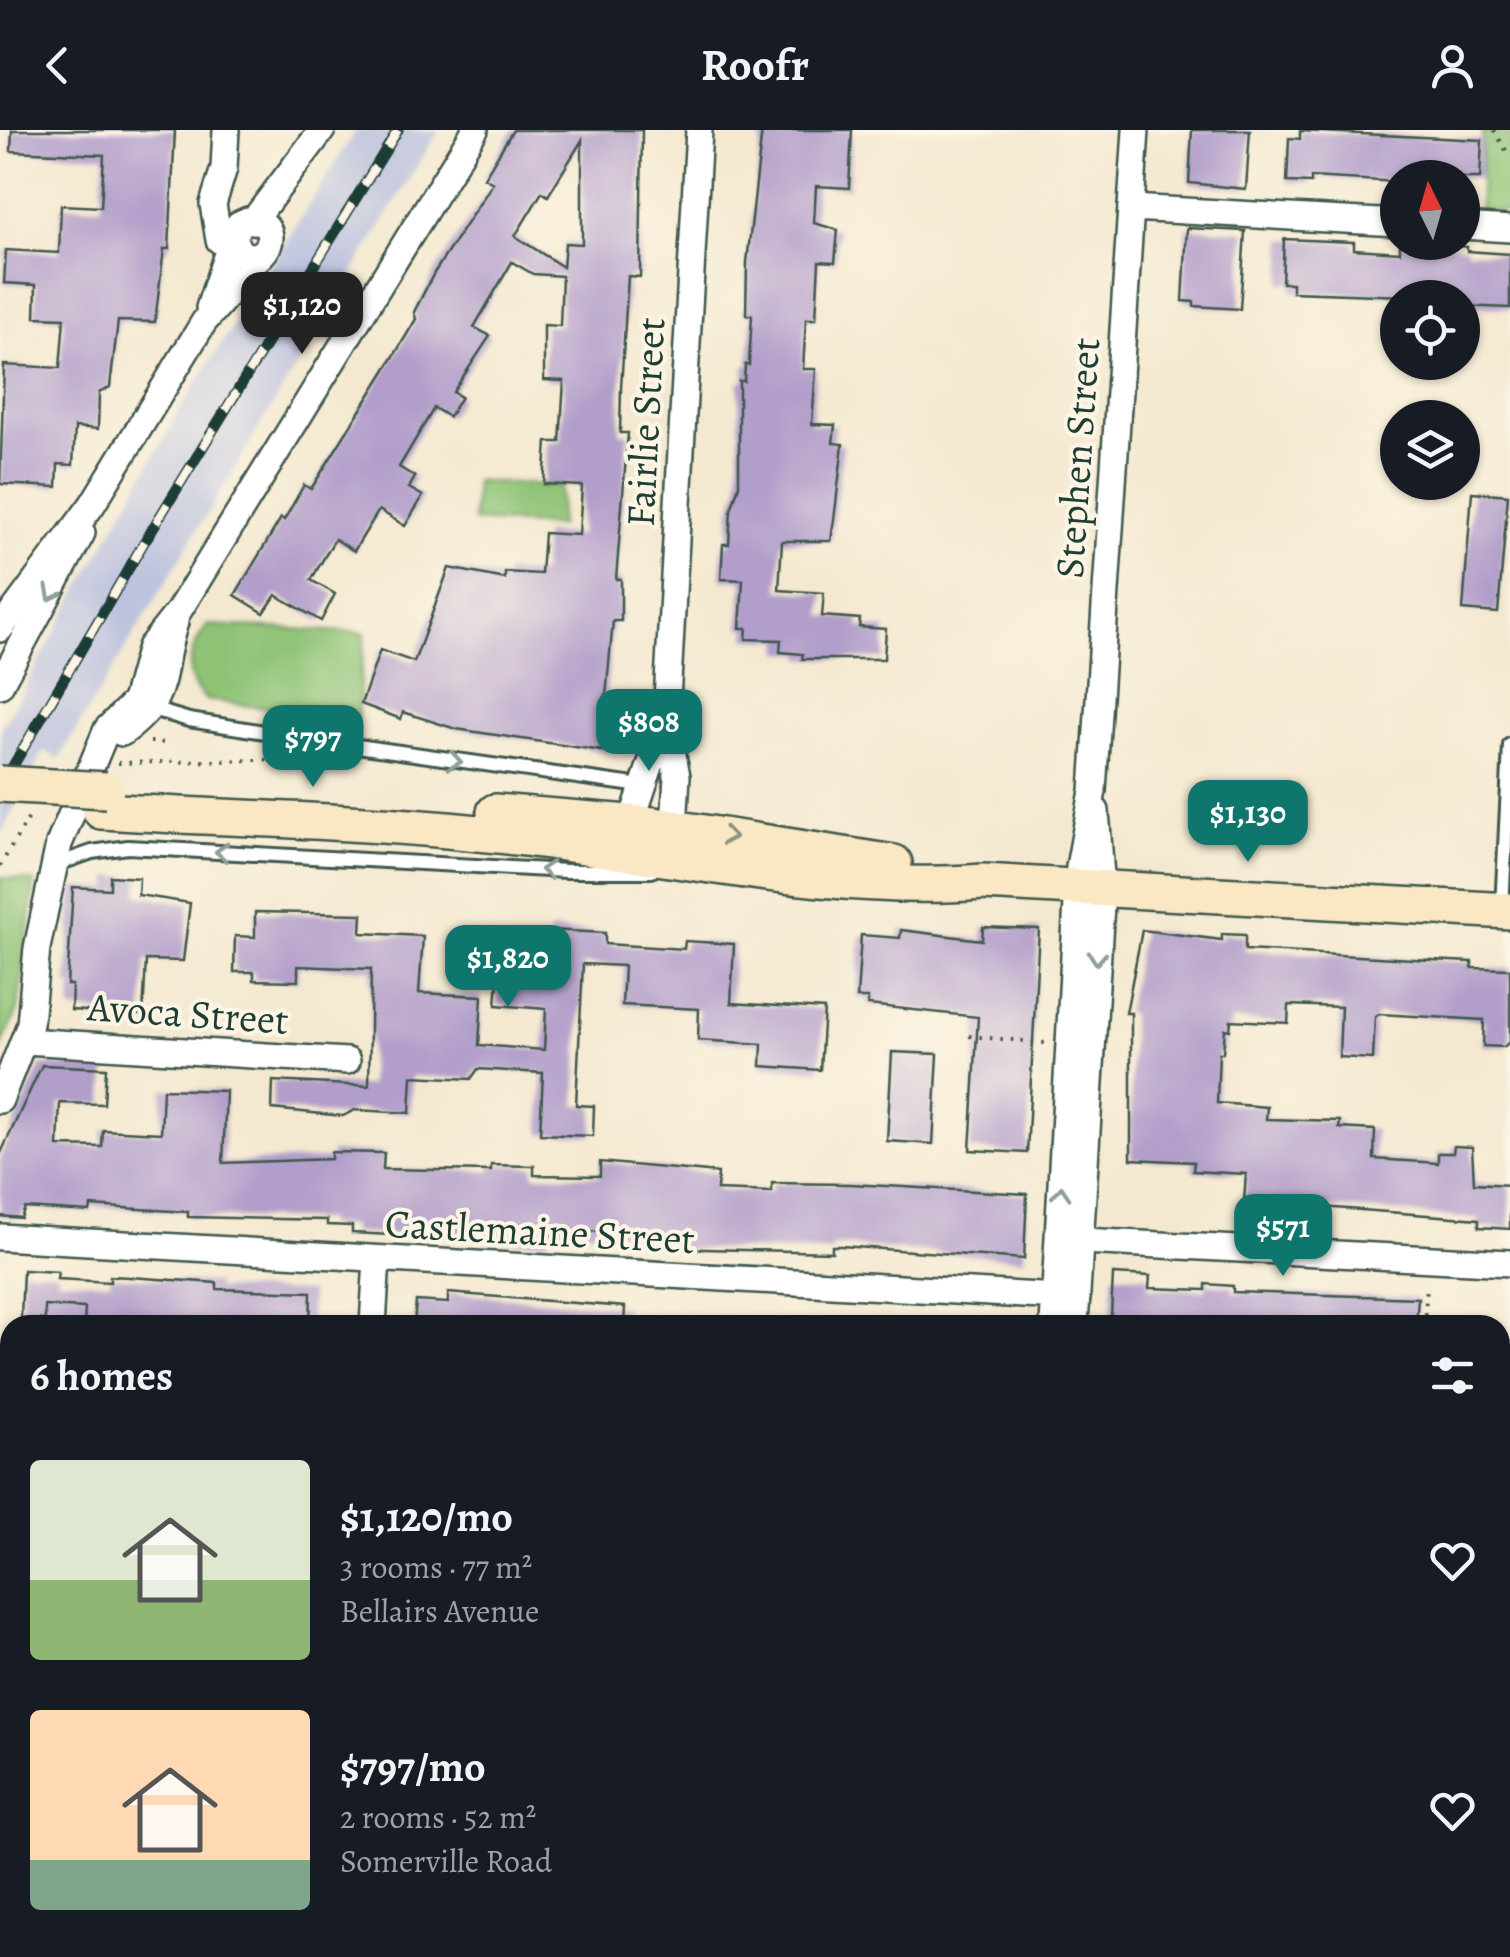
<!DOCTYPE html>
<html lang="en">
<head>
<meta charset="utf-8">
<style>
  body { margin:0; font-family:Alegreya,serif; background:#20242c; color:#f1f3f6; height:100vh; display:flex; flex-direction:column; font-size:38px; white-space:nowrap }
  * { box-sizing:border-box; margin:0 }
  p { font-size:32px; color:#9ea1a6 }
  .icon { flex:none; width:55px; height:55px; fill:none; stroke:currentColor; stroke-width:2; stroke-linecap:round; stroke-linejoin:round }
  .map { position:relative; flex:1; overflow:hidden }
  .details { position:absolute; left:0px; top:1185px; width:1510px; height:642px; display:flex; flex-direction:column; background:#171b24; border-radius:30px 30px 0 0; box-shadow:0 2px 8px #0004 }
  .details>* { flex:none }
  .needle { width:65px; rotate:355deg }
  .tools { position:absolute; left:1380px; top:30px; display:grid; gap:20px }
  .tools a { display:grid; place-items:center; width:100px; height:100px; border-radius:50%; background:#171b24; box-shadow:0 2px 8px #0004; font-size:50px }
  .price { position:absolute; translate:-50% -85px; padding:0 22px; border-radius:20px; background:#0f766e; color:#fff; font-size:32px; line-height:65px; filter:drop-shadow(0 2px 5px #0008) }
  .price::after { content:''; position:absolute; left:50%; top:60px; width:30px; height:22px; margin-left:-15px; background:inherit; clip-path:polygon(0 0,100% 0,50% 100%) }
  .price.on { background:#222; color:#fff }
  ul { padding:0; list-style:none }
  li { display:flex; align-items:center; gap:30px; height:250px; padding:0 30px }
  li span { display:grid; place-items:center; flex:none; width:280px; height:200px; border-radius:10px; color:#555 }
  li>.icon { margin-inline-start:auto }
  span .icon { width:120px; height:120px; fill:#fffc; stroke-width:1 }
  li b { font-size:42px }
  h2 { display:flex; justify-content:space-between; align-items:center; height:120px; padding:0 30px; font-size:42px }
  header { display:flex; justify-content:space-between; align-items:center; height:130px; padding:0 30px; background:#171b24; font-size:45px; font-weight:600 }
  .map>svg:first-child { display:block }
  .built { fill:#d4d8f9 }
  .industrial { fill:#bdc3de }
  .green { fill:#8ec375; stroke:#568054; stroke-width:2.5 }
  .building { fill:#b19eca; fill-rule:evenodd }
  .lines { fill:none; stroke-linecap:round; stroke-linejoin:round }
  .lane-casing { stroke:#3f574b; stroke-width:18 }
  .street-casing { stroke:#3f574b; stroke-width:30 }
  .secondary-casing { stroke:#3f574b; stroke-width:40 }
  .path { stroke:#3f574b; stroke-width:4; stroke-dasharray:2.5 8; stroke-linecap:butt }
  .lane { stroke:#fff; stroke-width:12 }
  .street { stroke:#fff; stroke-width:25 }
  .secondary { stroke:#fae7c3; stroke-width:35 }
  .rail-casing { stroke:#1f3d34; stroke-width:11 }
  .rail { stroke:#fcf5e5; stroke-width:8; stroke-dasharray:22; stroke-linecap:butt }
  .secondary-bridge-casing { stroke:#3f574b; stroke-width:40; stroke-linecap:butt }
  .secondary-bridge { stroke:#fae7c3; stroke-width:35 }
  .oneway { stroke:#8f9e9a }
  .oneway2 { stroke:#8c927c }
  .labels { text-anchor:middle; stroke-width:8; stroke-linejoin:round; paint-order:stroke }
  .street-label { font-size:40px; fill:#1f3d34; stroke:#fcf5e5 }
</style>
</head>
<body>
<header><svg class="icon" aria-label="back" viewBox="0 0 24 24"><path d="M15 5l-7 7 7 7"/></svg>Roofr<svg class="icon" aria-label="person" viewBox="0 0 24 24"><circle cx="12" cy="8" r="4"/><path d="M4 21q1-7 8-7t8 7"/></svg></header>
<div class="map">
<svg width="1510" height="1827" viewBox="0 0 1510 1827">
  <rect width="100%" height="100%" fill="#fcf5e5"/>
  <filter id="ink" filterUnits="userSpaceOnUse"><feTurbulence type="fractalNoise" baseFrequency=".01" numOctaves="2"/><feDisplacementMap in="SourceGraphic" scale="20" xChannelSelector="R" yChannelSelector="G"/><feConvolveMatrix kernelMatrix="1 2 1 2 8 2 1 2 1" color-interpolation-filters="sRGB"/></filter>
  <filter id="wash" filterUnits="userSpaceOnUse"><feTurbulence type="fractalNoise" baseFrequency=".0048" numOctaves="4" result="noise"/><feDisplacementMap in="SourceGraphic" scale="40" xChannelSelector="R" yChannelSelector="G"/><feGaussianBlur stdDeviation="2.25" result="paint"/><feColorMatrix in="noise" values="0 0 0 0 0 0 0 0 0 0 0 0 0 0 0 0 0 1.4 0 .05"/><feComposite in="paint" operator="in"/></filter>
  <g filter="url(#wash)">
    <rect width="100%" height="100%" fill="#f4e9d0"/>
    <!-- built -->
    <polygon class="built" points="0,1512 10,1513 10,1818 305,1818 304,1827 0,1827"/>
    <!-- industrial -->
    <polygon class="industrial" points="356,0 439,0 59,629 44,620 0,706 0,601 177,285"/>
    <!-- green -->
    <g class="green">
      <polygon points="1483,0 1510,0 1510,82 1479,80"/>
      <polygon points="475,351 561,356 559,396 473,391"/>
      <path d="M208,495L365,503L357,590L207,570C180,550 189,518 208,495Z"/>
      <polygon points="0,747 35,752 18,880 0,919"/>
    </g>
    <g id="blocks">
      <!-- building -->
      <g class="building">
        <polygon points="12,0 175,0 169,119 164,119 155,192 118,191 110,257 99,263 98,299 75,297 73,335 58,334 57,357 0,354 4,235 60,238 64,188 35,187 36,155 4,153 6,120 59,123 61,75 101,77 104,25 11,21"/>
        <path d="M513,0H642L640,147L628,146L621,258L620,303H628L616,449H621V491H613L605,577L615,578L609,622L456,599L403,582L401,589L361,574L380,520L414,532L449,438L505,449V442L541,444L544,403L579,405L582,356L544,354L547,312H560L564,251L544,250V195L560,196L562,146L533,144L512,132L474,197L490,206L453,262L461,267L449,287L434,278L399,337L415,347L409,358L423,366L405,396L379,380L354,421L335,409L311,450L335,464L321,491L276,465L264,483L235,465L281,388L284,390L304,355L311,359L391,231L416,189L414,182L434,143L493,53L484,48ZM582,10V114L565,113L563,137L515,106L542,62L548,66Z"/>
        <polygon points="762,0 852,0 849,58 816,56 814,93 838,100 835,132 819,131 816,189 806,189 803,239 816,239 812,294 835,295 833,313 843,314 835,382 831,411 782,411 779,460 824,463 822,486 860,489 859,497 886,499 884,529 802,529 803,524 780,522 781,510 746,509 747,498 740,498 743,450 721,449 723,414 729,414 731,380 739,355 739,251 744,251 745,235 749,235 752,185 746,185 747,132"/>
        <polygon points="1192,0 1250,0 1246,59 1189,53"/>
        <polygon points="1300,1 1482,10 1480,48 1398,48 1398,52 1311,47 1311,53 1287,52 1289,8 1300,9"/>
        <polygon points="1187,98 1245,101 1240,179 1194,176 1194,172 1183,171"/>
        <polygon points="1284,109 1354,112 1354,119 1400,122 1400,112 1431,112 1467,117 1467,121 1510,124 1510,178 1462,176 1462,168 1292,162 1292,153 1282,153"/>
        <polygon points="1472,362 1508,365 1498,483 1463,480"/>
        <polygon points="110,746 139,748 138,765 190,773 183,831 146,830 143,885 71,880 72,855 67,855 73,757 110,759"/>
        <polygon points="255,782 362,784 361,803 423,806 419,863 482,866 479,915 544,920 546,879 496,875 501,811 549,815 550,800 605,803 605,814 684,819 685,811 734,814 731,873 824,879 820,940 761,936 762,914 698,910 699,879 622,875 624,836 583,834 576,975 594,976 593,1006 540,1004 543,943 478,939 471,949 412,946 410,983 355,980 343,986 272,979 273,951 369,956 371,839 298,836 298,851 254,850 254,842 234,842 235,806 255,807"/>
        <polygon points="983,797 1039,799 1027,1023 970,1020 978,887 868,875 868,868 857,868 861,805 900,808 901,800 982,810"/>
        <polygon points="1142,800 1222,810 1222,804 1245,805 1245,820 1451,831 1472,832 1472,838 1510,839 1510,911 1504,917 1483,916 1484,890 1379,884 1375,887 1373,929 1339,927 1341,877 1289,875 1288,893 1231,890 1230,900 1225,899 1223,923 1219,923 1217,973 1267,977 1266,989 1340,991 1339,998 1375,1000 1374,1029 1438,1033 1438,1023 1453,1023 1454,1016 1472,1017 1474,1053 1510,1055 1510,1099 1479,1097 1479,1089 1244,1071 1246,1044 1193,1041 1194,1032 1131,1029 1131,883 1126,883"/>
        <polygon points="892,922 938,924 933,1014 887,1011"/>
        <polygon points="42,935 106,938 104,974 60,973 58,1016 102,1017 103,1000 161,1003 163,959 226,961 223,1033 331,1029 331,1022 384,1023 383,1039 491,1041 491,1035 534,1036 534,1045 600,1046 600,1032 718,1043 717,1060 772,1062 772,1053 850,1054 1027,1064 1024,1129 841,1116 832,1116 832,1122 662,1118 663,1105 586,1101 586,1106 549,1105 549,1112 489,1112 489,1107 450,1105 450,1100 411,1099 411,1106 352,1103 352,1096 327,1095 327,1090 188,1087 188,1082 91,1076 90,1082 25,1078 21,1088 0,1086 0,1025"/>
        <polygon points="23,1140 58,1142 57,1149 110,1152 110,1146 129,1147 217,1153 217,1159 311,1162 310,1195 84,1195 85,1178 45,1176 45,1190 21,1189"/>
        <polygon points="1113,1144 1150,1146 1149,1158 1206,1160 1206,1154 1233,1156 1233,1162 1418,1168 1416,1195 1117,1195 1117,1188 1111,1187"/>
        <polygon points="448,1163 625,1177 624,1195 414,1195 416,1171 448,1173"/>
      </g>
    </g>
  </g>
  <g filter="url(#ink)">
    <use href="#blocks" fill-opacity="0" stroke="#3f574b" stroke-width="2.5"/>
    <g class="lines">
      <defs>
        <g id="lane">
          <polyline points="152,579 189,590 322,611 641,656"/>
          <polyline points="55,735 92,722 128,717 566,741 652,741"/>
          <polyline points="1502,779 1510,615"/>
        </g>
        <g id="street">
          <polyline points="226,0 224,38 213,74 219,110 240,123"/>
          <polyline points="1131,78 1398,93"/>
          <polyline points="254,90 322,0"/>
          <polyline points="1462,96 1510,99"/>
          <polyline points="209,178 234,103"/>
          <path d="M0,499L92,375L204,192L265,121C272,112 272,101 263,93L248,90L239,94L233,108L240,123L253,127L265,121"/>
          <polyline points="0,555 82,403"/>
          <path d="M122,603C172,568 158,544 175,492"/>
          <polyline points="631,693 666,588"/>
          <polyline points="674,698 677,646 666,588 699,0"/>
          <polyline points="25,911 347,931"/>
          <polyline points="0,970 30,894 37,818 59,714 107,599 135,571 150,517 178,482 475,0"/>
          <polyline points="0,1107 1077,1168"/>
          <polyline points="1063,1110 1510,1133"/>
          <polyline points="373,1195 377,1129"/>
          <polyline points="1053,1195 1079,737 1093,661 1136,0"/>
          <polyline points="1075,1195 1102,759 1096,681"/>
          <polyline points="0,1304 10,1304"/>
          <polyline points="0,1497 10,1497"/>
          <polyline points="1500,1552 1510,1553"/>
          <polyline points="0,1692 10,1693"/>
          <polyline points="332,1827 333,1818"/>
          <polyline points="1014,1827 1015,1818"/>
          <polyline points="1036,1827 1037,1818"/>
          <polyline points="1404,1827 1404,1818"/>
        </g>
        <g id="secondary">
          <path d="M101,681C242,689 384,691 524,708C676,726 830,764 983,752L1510,781"/>
          <polyline points="495,682 654,695 894,733"/>
        </g>
      </defs>
      <!-- lane casing -->
      <use href="#lane" class="lane-casing"/>
      <!-- street casing -->
      <use href="#street" class="street-casing"/>
      <!-- secondary casing -->
      <use href="#secondary" class="secondary-casing"/>
      <!-- path -->
      <g class="path">
        <polyline points="1494,0 1510,27"/>
        <polyline points="150,612 171,613"/>
        <polyline points="118,633 303,629"/>
        <polyline points="0,736 31,684"/>
        <polyline points="969,906 1045,913"/>
        <polyline points="1424,1195 1427,1155"/>
      </g>
      <!-- lane -->
      <use href="#lane" class="lane"/>
      <!-- street -->
      <use href="#street" class="street"/>
      <!-- secondary -->
      <use href="#secondary" class="secondary"/>
      <defs>
        <polyline id="rail" points="0,658 143,414 398,0"/>
      </defs>
      <!-- rail casing -->
      <use href="#rail" class="rail-casing"/>
      <!-- rail -->
      <use href="#rail" class="rail"/>
      <defs>
        <polyline id="secondary-bridge" points="0,654 106,660"/>
      </defs>
      <!-- secondary-bridge casing -->
      <use href="#secondary-bridge" class="secondary-bridge-casing"/>
      <!-- secondary-bridge -->
      <use href="#secondary-bridge" class="secondary-bridge"/>
    </g>
    <!-- one-way arrows -->
    <defs><path id="oneway-chevron" d="M-2-3.5L2.5 0L-2 3.5" fill="none" stroke-width="1.6" stroke-linecap="round" stroke-linejoin="round" transform="scale(2.5)"/></defs>
    <g class="oneway">
      <use href="#oneway-chevron" transform="translate(52 464) rotate(117)"/>
      <use href="#oneway-chevron" transform="translate(455 631) rotate(9)"/>
      <use href="#oneway-chevron" transform="translate(222 722) rotate(-177)"/>
      <use href="#oneway-chevron" transform="translate(547 740) rotate(-177)"/>
      <use href="#oneway-chevron" transform="translate(1097 828) rotate(94)"/>
      <use href="#oneway-chevron" transform="translate(1061 1063) rotate(-86)"/>
    </g>
    <use class="oneway2" href="#oneway-chevron" transform="translate(729 706) rotate(9)"/>
  </g>
  <g class="labels">
    <!-- street labels -->
    <g class="street-label">
      <text transform="translate(645 292) rotate(-87)" y="14">Fairlie Street</text>
      <text transform="translate(1077 328) rotate(-86)" y="14">Stephen Street</text>
      <text transform="translate(188 883) rotate(4)" y="14">Avoca Street</text>
      <text transform="translate(540 1101) rotate(3)" y="14">Castlemaine Street</text>
    </g>
  </g>
</svg>
<div class="tools">
<a><svg class="needle" viewBox="-14 -14 28 28"><path d="M0-13l5 13h-10z" fill="#e53935"/><path d="M0 13l5-13h-10z" fill="#9ea1a6"/></svg></a>
<a><svg class="icon" aria-label="locate" viewBox="0 0 24 24"><circle cx="12" cy="12" r="6"/><path d="M12 2v4M12 18v4M2 12h4M18 12h4"/></svg></a>
<a><svg class="icon" aria-label="layers" viewBox="0 0 24 24"><path d="M12 4l9 5-9 5-9-5zM3 14l9 5 9-5"/></svg></a>
</div>
<b class="price on" style="left:302px;top:227px">$1,120</b>
<b class="price" style="left:649px;top:644px">$808</b>
<b class="price" style="left:313px;top:660px">$797</b>
<b class="price" style="left:1248px;top:735px">$1,130</b>
<b class="price" style="left:508px;top:880px">$1,820</b>
<b class="price" style="left:1283px;top:1149px">$571</b>
<section class="details">
<h2>6 homes<svg class="icon" aria-label="filters" viewBox="0 0 24 24"><path d="M4 7h16M4 17h16"/><circle cx="9" cy="7" r="2"/><circle cx="15" cy="17" r="2"/></svg></h2>
<ul>
<li><span style="background:linear-gradient(#dfe7d0 60%,#8fb573 0)"><svg class="icon" aria-label="home" viewBox="0 0 24 24"><path d="M3 11l9-7 9 7M6 9v11h12V9"/></svg></span><div><b>$1,120/mo</b><p>3 rooms · 77 m²</p><p>Bellairs Avenue</p></div><svg class="icon" aria-label="heart" viewBox="0 0 24 24"><path d="M12 20l-8-8c-3-5 5-10 8-4 3-6 11-1 8 4z"/></svg></li>
<li><span style="background:linear-gradient(#ffd9b3 75%,#7fa58c 0)"><svg class="icon" aria-label="home" viewBox="0 0 24 24"><path d="M3 11l9-7 9 7M6 9v11h12V9"/></svg></span><div><b>$797/mo</b><p>2 rooms · 52 m²</p><p>Somerville Road</p></div><svg class="icon" aria-label="heart" viewBox="0 0 24 24"><path d="M12 20l-8-8c-3-5 5-10 8-4 3-6 11-1 8 4z"/></svg></li>
</ul>
</section>
</div>
</body>
</html>
